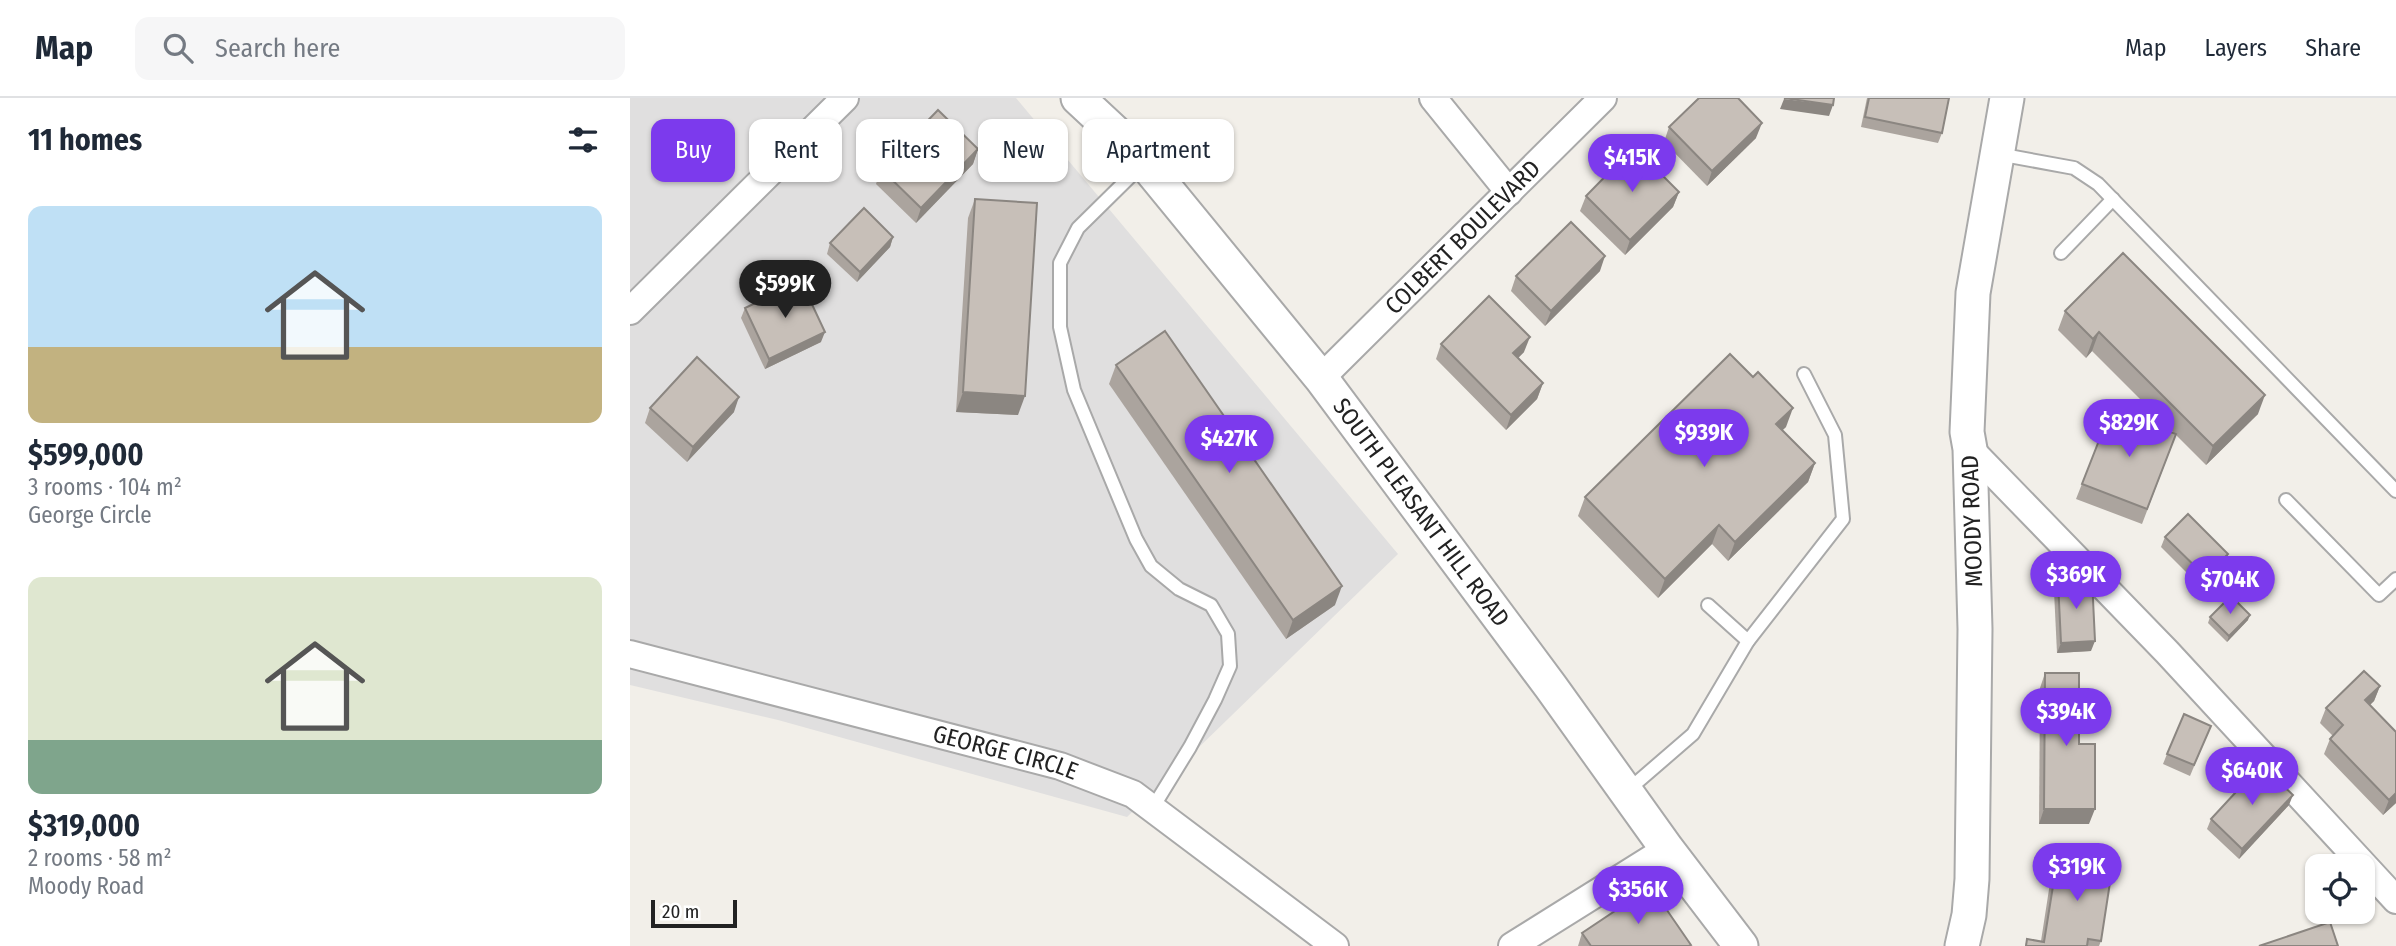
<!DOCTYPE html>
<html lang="en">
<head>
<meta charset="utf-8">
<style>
  body { margin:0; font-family:"Fira Sans Condensed",sans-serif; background:#f6f6f7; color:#1f2937; height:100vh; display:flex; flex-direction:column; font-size:26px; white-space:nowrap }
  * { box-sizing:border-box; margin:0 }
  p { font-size:23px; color:#747a83 }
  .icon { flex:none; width:38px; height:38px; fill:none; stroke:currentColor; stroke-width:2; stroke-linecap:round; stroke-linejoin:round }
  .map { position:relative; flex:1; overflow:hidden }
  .drawer { display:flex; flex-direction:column; background:#fff; width:630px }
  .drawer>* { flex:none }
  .hud { position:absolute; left:21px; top:21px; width:665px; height:63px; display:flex; gap:14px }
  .tools { position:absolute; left:1675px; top:756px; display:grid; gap:14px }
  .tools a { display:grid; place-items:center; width:70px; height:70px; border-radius:14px; background:#fff; box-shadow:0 2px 5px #0004; font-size:35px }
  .scale { position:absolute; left:21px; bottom:18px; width:86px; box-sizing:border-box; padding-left:7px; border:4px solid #222; border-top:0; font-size:19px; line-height:24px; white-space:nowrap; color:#222; -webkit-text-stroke:5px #fff; paint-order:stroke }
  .price { position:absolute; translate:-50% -60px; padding:0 16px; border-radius:24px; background:#7c3aed; color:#fff; font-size:23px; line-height:46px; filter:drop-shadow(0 2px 4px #0008) }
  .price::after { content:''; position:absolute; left:50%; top:42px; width:21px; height:16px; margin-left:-10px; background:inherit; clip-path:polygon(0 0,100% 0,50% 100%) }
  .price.on { background:#222; color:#fff }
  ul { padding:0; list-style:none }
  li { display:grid; align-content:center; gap:14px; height:371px; padding:0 28px }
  li span { display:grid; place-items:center; height:217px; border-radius:14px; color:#555 }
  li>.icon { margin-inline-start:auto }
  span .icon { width:126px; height:126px; fill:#fffc; stroke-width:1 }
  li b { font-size:30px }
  h2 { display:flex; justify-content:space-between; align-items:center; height:84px; padding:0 28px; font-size:30px }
  .pill { padding:0 24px; border-radius:14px; background:#fff; box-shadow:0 2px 5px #0004; font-size:24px; line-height:63px }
  .pill.on { background:#7c3aed; color:#fff }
  header { display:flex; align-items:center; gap:42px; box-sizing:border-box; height:98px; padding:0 35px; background:#fff; border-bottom:2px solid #e0e1e3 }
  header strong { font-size:33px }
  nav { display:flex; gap:38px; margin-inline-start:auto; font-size:24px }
  .search { width:490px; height:63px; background:#f6f6f7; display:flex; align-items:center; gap:18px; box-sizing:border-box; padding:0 24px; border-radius:14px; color:#747a83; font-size:26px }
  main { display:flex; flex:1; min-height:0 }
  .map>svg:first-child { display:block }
  .residential { fill:#e0dfdf }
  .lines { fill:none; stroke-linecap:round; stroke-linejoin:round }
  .service-casing { stroke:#a9a9a9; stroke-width:16 }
  .minor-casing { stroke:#a9a9a9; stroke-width:30 }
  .tertiary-casing { stroke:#a9a9a9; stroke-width:37 }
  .service { stroke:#fff; stroke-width:12 }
  .minor { stroke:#fff; stroke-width:26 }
  .tertiary { stroke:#fff; stroke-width:33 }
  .wall { fill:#aba49e }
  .shaded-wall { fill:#8b8681 }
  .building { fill:#c7bfb8; stroke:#8b8681; stroke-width:2 }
  .labels { text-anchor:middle; stroke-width:7; stroke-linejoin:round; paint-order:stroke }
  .street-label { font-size:24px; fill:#222; stroke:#fff }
</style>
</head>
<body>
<header>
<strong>Map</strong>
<div class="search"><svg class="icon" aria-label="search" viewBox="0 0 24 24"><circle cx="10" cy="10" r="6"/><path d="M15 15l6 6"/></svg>Search here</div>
<nav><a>Map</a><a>Layers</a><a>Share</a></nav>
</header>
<main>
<section class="drawer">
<h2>11 homes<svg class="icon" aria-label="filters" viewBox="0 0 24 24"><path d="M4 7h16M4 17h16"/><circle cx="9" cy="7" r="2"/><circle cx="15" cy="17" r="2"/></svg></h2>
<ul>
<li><span style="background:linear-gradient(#bfe0f5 65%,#c2b280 0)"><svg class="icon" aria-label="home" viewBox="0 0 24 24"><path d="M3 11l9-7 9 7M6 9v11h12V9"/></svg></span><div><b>$599,000</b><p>3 rooms · 104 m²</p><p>George Circle</p></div></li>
<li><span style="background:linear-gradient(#dfe7d0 75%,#7fa58c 0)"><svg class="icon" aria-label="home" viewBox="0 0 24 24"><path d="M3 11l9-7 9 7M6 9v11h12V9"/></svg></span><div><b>$319,000</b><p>2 rooms · 58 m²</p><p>Moody Road</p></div></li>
</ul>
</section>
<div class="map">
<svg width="1766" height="848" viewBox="0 0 1766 848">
  <rect width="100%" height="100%" fill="#f2efe9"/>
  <!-- residential -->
  <polygon class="residential" points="0,0 386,0 768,456 497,719 148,622 0,587"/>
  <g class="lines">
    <defs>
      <g id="service">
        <polyline points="1368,56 1444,70 1468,86 1766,393"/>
        <polyline points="514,65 448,130 430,165 430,229 444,292 506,441 521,468 549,491 581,507 598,536 600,568 585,602 560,649 522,711"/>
        <polyline points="1431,155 1483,101"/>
        <polyline points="1656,402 1749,497 1766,481"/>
        <polyline points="1078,507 1118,543"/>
        <polyline points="997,693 1063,636 1118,543 1213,421 1205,337 1174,276"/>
      </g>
      <g id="minor">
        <polyline points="803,0 879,94"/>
        <polyline points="0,213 215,0"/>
        <path id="s1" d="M691,280L973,0"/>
        <polyline points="1340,351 1537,554 1766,802"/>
        <path id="s2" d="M0,556L430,668L503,696L705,848"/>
        <polyline points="882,848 1037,751"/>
      </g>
      <g id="tertiary">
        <path id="s3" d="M448,0L505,53L691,280L921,589L1037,751L1111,848"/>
        <polyline points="1332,848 1339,817 1342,781 1345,531 1340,351 1337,334 1343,195 1377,0"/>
      </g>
    </defs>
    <!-- service casing -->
    <use href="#service" class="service-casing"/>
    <!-- minor casing -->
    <use href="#minor" class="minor-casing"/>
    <!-- tertiary casing -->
    <use href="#tertiary" class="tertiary-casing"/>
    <!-- service -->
    <use href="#service" class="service"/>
    <!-- minor -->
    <use href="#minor" class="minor"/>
    <!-- tertiary -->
    <use href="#tertiary" class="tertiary"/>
  </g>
  <!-- wall -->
  <g class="wall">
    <polygon points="1237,0 1319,0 1312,35 1308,45 1231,29"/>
    <polygon points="1039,29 1126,40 1077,88 1034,44"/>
    <polygon points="348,51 343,66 286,125 246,86 251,71"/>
    <polygon points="1049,94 1043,109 995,157 950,113 956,98"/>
    <polygon points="345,101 388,317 326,314 338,120"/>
    <polygon points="263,139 260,149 227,184 197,156 200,145"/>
    <polygon points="970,173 915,228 881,193 886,178"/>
    <polygon points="115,210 191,244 135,271 111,220"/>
    <polygon points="1435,213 1628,316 1576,367 1546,337 1512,426 1446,401 1481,312 1545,336 1462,253 1456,260 1428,232"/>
    <polygon points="811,246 894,254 888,260 913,285 907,301 876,332 806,261"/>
    <polygon points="486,267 705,507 656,541 479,286"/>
    <polygon points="20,310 104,314 57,364 15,325"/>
    <polygon points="1156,329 1152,332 1185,365 1178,384 1098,463 1082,446 1028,500 948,418 955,399"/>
    <polygon points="1535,439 1598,456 1595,467 1572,490 1531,449"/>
    <polygon points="1428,483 1461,553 1427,555 1424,493"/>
    <polygon points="1580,519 1618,522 1597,544 1578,525"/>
    <polygon points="1415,575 1449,646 1459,726 1409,726 1410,590"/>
    <polygon points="1750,588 1744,603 1740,607 1766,634 1766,705 1753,717 1694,656 1700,641 1703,638 1690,625 1696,610"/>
    <polygon points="1581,628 1560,678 1533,666 1537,656"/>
    <polygon points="1659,707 1609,761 1577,731 1581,721"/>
    <polygon points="1428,757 1471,843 1469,848 1395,848 1397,841 1411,843 1422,772"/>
    <polygon points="952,835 1060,848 948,848"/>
  </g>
  <!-- shaded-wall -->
  <g class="shaded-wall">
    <polygon points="1154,1 1203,7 1199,18 1150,11"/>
    <polygon points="1132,25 1126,40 1077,88 1082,73"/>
    <polygon points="348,51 343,66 286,125 291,110"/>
    <polygon points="1049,94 1043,109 995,157 1000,142"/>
    <polygon points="263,139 260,149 227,184 230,174"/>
    <polygon points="975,158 970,173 915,228 921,213"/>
    <polygon points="195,234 191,244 135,271 139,261"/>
    <polygon points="1469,234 1462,253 1456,260 1463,241"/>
    <polygon points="900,239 894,254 878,270 883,255"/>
    <polygon points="913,285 907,301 876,332 881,317"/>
    <polygon points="333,294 395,298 388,317 326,314"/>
    <polygon points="1635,297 1628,316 1576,367 1583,348"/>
    <polygon points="109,299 104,314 57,364 63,349"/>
    <polygon points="1163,310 1156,329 1139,345 1146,326"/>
    <polygon points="1185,365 1178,384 1098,463 1105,444"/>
    <polygon points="1089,427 1082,446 1028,500 1035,481"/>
    <polygon points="1598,456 1595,467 1572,490 1576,479"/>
    <polygon points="712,488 705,507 656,541 663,522"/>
    <polygon points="1620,517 1618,522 1597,544 1599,538"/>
    <polygon points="1465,543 1461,553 1427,555 1431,545"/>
    <polygon points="1750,588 1744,603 1729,617 1735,602"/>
    <polygon points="1766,695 1766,705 1753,717 1759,702"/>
    <polygon points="1663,697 1659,707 1609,761 1612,751"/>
    <polygon points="1414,711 1465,711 1459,726 1409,726"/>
  </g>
  <!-- building -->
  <g class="building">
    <polygon points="1069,0 1108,0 1132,25 1082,73 1039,29"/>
    <polygon points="1154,0 1204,0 1203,7"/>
    <polygon points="1239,0 1319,0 1312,35 1235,19"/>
    <polygon points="308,12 348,51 291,110 251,71"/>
    <polygon points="1004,49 1049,94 1000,142 956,98"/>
    <polygon points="345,101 407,105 395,298 333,294"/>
    <polygon points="234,110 263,139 230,174 200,145"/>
    <polygon points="941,124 975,158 921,213 886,178"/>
    <polygon points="1493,155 1635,297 1583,348 1469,234 1463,241 1435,213"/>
    <polygon points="171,183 195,234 139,261 115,210"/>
    <polygon points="859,198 900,239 883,255 913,285 881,317 811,246"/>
    <polygon points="535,233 712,488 663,522 486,267"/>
    <polygon points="1100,256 1123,279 1128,274 1163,310 1146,326 1185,365 1105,444 1089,427 1035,481 955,399"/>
    <polygon points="67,259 109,299 63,349 20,310"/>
    <polygon points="1481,312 1546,336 1517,411 1452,386"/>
    <polygon points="1558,416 1598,456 1576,479 1535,439"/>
    <polygon points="1462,481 1465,543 1431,545 1428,483"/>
    <polygon points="1601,498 1620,517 1599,538 1580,519"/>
    <polygon points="1734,573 1750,588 1735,602 1766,634 1766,695 1759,702 1700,641 1713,627 1696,610"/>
    <polygon points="1415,575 1449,575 1449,646 1465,646 1465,711 1414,711"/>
    <polygon points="1554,616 1581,628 1564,667 1537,656"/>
    <polygon points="1631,667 1663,697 1612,751 1581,721"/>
    <polygon points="1428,757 1483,765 1471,843 1458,841 1457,848 1396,848 1397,841 1414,844"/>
    <polygon points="1021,789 1061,847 1059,848 961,848 952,835"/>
    <polygon points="1700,824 1708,848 1629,848"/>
  </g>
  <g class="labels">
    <!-- street labels -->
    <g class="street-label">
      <text dy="8" stroke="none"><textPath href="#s1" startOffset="200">COLBERT BOULEVARD</textPath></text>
      <text dy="8" stroke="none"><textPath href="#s3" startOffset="539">SOUTH PLEASANT HILL ROAD</textPath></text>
      <text transform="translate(1342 423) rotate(-92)" y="8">MOODY ROAD</text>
      <text dy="8" stroke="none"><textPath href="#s2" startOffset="388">GEORGE CIRCLE</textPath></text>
    </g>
  </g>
</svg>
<div class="tools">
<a><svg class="icon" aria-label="locate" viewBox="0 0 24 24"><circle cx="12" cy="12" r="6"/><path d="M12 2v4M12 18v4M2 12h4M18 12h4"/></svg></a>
</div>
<div class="scale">20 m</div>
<b class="price" style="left:1002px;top:96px">$415K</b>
<b class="price on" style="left:155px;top:222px">$599K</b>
<b class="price" style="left:1499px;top:361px">$829K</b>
<b class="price" style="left:1074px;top:371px">$939K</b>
<b class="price" style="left:599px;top:377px">$427K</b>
<b class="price" style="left:1446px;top:513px">$369K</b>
<b class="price" style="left:1600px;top:518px">$704K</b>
<b class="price" style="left:1436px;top:650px">$394K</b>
<b class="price" style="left:1622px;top:709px">$640K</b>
<b class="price" style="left:1447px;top:805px">$319K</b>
<b class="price" style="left:1008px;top:828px">$356K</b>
<div class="hud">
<a class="pill on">Buy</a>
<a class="pill">Rent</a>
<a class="pill">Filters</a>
<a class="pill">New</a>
<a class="pill">Apartment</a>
</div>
</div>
</main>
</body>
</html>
